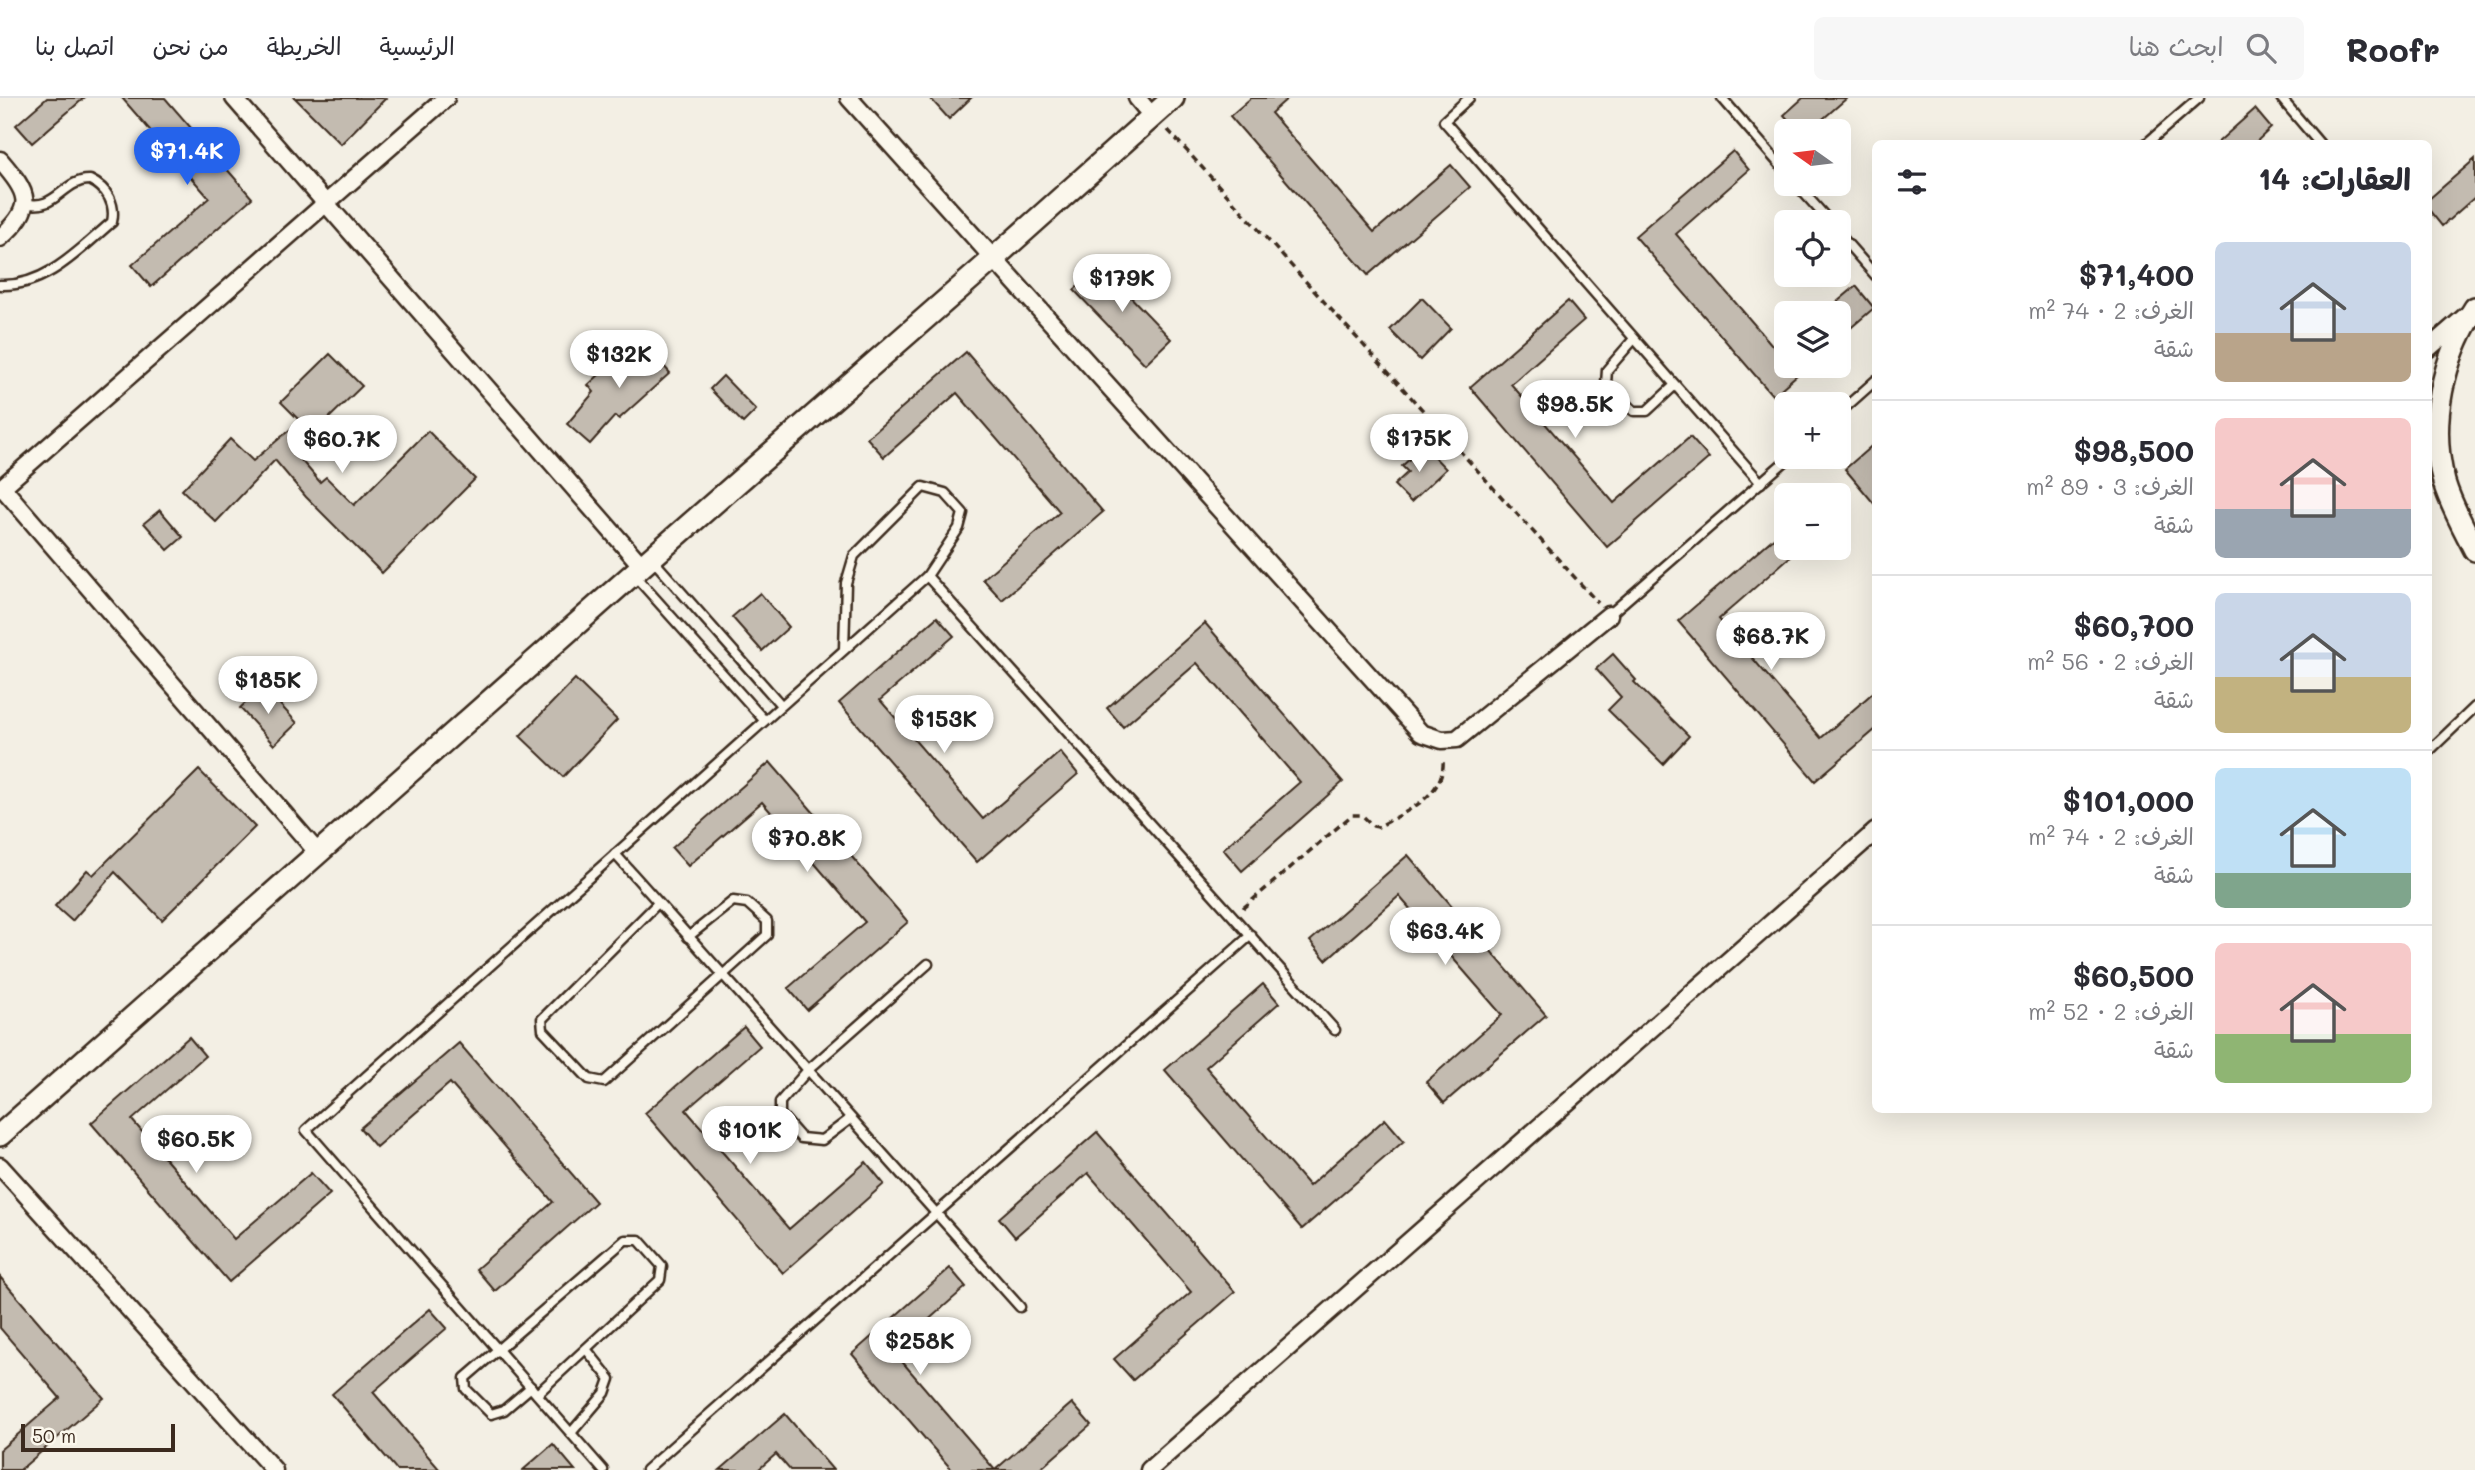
<!DOCTYPE html>
<html lang="ar">
<head>
<meta charset="utf-8">
<style>
  body { margin:0; font-family:Mali,"Playpen Sans Arabic",sans-serif; background:#f7f7f7; color:#2b2b33; direction:rtl; height:100vh; display:flex; flex-direction:column; font-size:26px; white-space:nowrap }
  * { box-sizing:border-box; margin:0 }
  p { font-size:23px; color:#7c7c81 }
  .icon { flex:none; width:38px; height:38px; fill:none; stroke:currentColor; stroke-width:2; stroke-linecap:round; stroke-linejoin:round }
  .map { position:relative; flex:1; overflow:hidden; direction:ltr }
  .side { position:absolute; left:1872px; top:42px; width:560px; height:973px; display:flex; flex-direction:column; background:#fff; border-radius:10px; box-shadow:0 7px 28px #0002; direction:rtl }
  .side>* { flex:none }
  .needle { width:46px; rotate:284deg }
  .tools { position:absolute; left:1774px; top:21px; display:grid; gap:14px }
  .tools a { display:grid; place-items:center; width:77px; height:77px; border-radius:10px; background:#fff; box-shadow:0 7px 28px #0002; font-size:35px }
  .scale { position:absolute; left:21px; bottom:18px; width:154px; box-sizing:border-box; padding-left:7px; border:4px solid #3b2a1e; border-top:0; font-size:19px; line-height:24px; white-space:nowrap; color:#3b2a1e; -webkit-text-stroke:5px #fbf7ec; paint-order:stroke }
  .price { position:absolute; translate:-50% -60px; padding:0 16px; border-radius:24px; background:#fff; color:#222; font-size:23px; line-height:46px; filter:drop-shadow(0 2px 4px #0008) }
  .price::after { content:''; position:absolute; left:50%; top:42px; width:21px; height:16px; margin-left:-10px; background:inherit; clip-path:polygon(0 0,100% 0,50% 100%) }
  .price.current { background:#2563eb; color:#fff }
  ul { padding:0; list-style:none }
  li { display:flex; align-items:center; gap:21px; height:175px; padding:0 21px }
  li+li { border-top:2px solid #e1e1e2 }
  li span { display:grid; place-items:center; flex:none; width:196px; height:140px; border-radius:10px; color:#555 }
  li>.icon { margin-inline-start:auto }
  span .icon { width:84px; height:84px; fill:#fffc; stroke-width:1 }
  li b { font-size:30px }
  h2 { display:flex; justify-content:space-between; align-items:center; height:84px; padding:0 21px; font-size:30px }
  header { display:flex; align-items:center; gap:42px; box-sizing:border-box; height:98px; padding:0 35px; background:#fff; border-bottom:2px solid #e1e1e2 }
  header strong { font-size:33px }
  nav { display:flex; gap:38px; margin-inline-start:auto; font-size:24px }
  .search { width:490px; height:63px; background:#f7f7f7; display:flex; align-items:center; gap:18px; box-sizing:border-box; padding:0 24px; border-radius:10px; color:#7c7c81; font-size:26px }
  .map>svg:first-child { display:block }
  .building { fill:#c3bbb0; stroke:#3b2a1e; stroke-width:2 }
  .lines { fill:none; stroke-linecap:round; stroke-linejoin:round }
  .service-casing { stroke:#3b2a1e; stroke-width:13 }
  .minor-casing { stroke:#3b2a1e; stroke-width:21 }
  .tertiary-casing { stroke:#3b2a1e; stroke-width:26 }
  .path { stroke:#3b2a1e; stroke-width:3.5; stroke-dasharray:7 5; stroke-linecap:butt }
  .service { stroke:#fbf7ec; stroke-width:8 }
  .minor { stroke:#fbf7ec; stroke-width:16 }
  .tertiary { stroke:#fbf7ec; stroke-width:21 }
</style>
</head>
<body>
<header>
<strong>Roofr</strong>
<div class="search"><svg class="icon" aria-label="search" viewBox="0 0 24 24"><circle cx="10" cy="10" r="6"/><path d="M15 15l6 6"/></svg>ابحث هنا</div>
<nav><a>الرئيسية</a><a>الخريطة</a><a>من نحن</a><a>اتصل بنا</a></nav>
</header>
<div class="map">
<svg width="2475" height="1372" viewBox="0 0 2475 1372">
  <rect width="100%" height="100%" fill="#f3efe4"/>
  <filter id="ink" filterUnits="userSpaceOnUse"><feTurbulence type="fractalNoise" baseFrequency=".0143" numOctaves="2"/><feDisplacementMap in="SourceGraphic" scale="14" xChannelSelector="R" yChannelSelector="G"/><feConvolveMatrix kernelMatrix="1 2 1 2 8 2 1 2 1" color-interpolation-filters="sRGB"/></filter>
  <g filter="url(#ink)">
    <!-- building -->
    <g class="building">
      <polygon points="47,0 84,0 32,45 16,27"/>
      <polygon points="122,0 165,0 252,100 151,189 132,167 209,100"/>
      <polygon points="295,0 386,0 341,46"/>
      <polygon points="930,0 971,0 949,21"/>
      <polygon points="1251,0 1288,0 1271,15 1374,134 1451,67 1470,89 1368,177 1230,18"/>
      <polygon points="1803,0 1847,0 1809,33 1798,33 1784,17"/>
      <polygon points="2255,11 2271,30 2254,46 2216,46"/>
      <polygon points="1733,53 1749,72 1676,136 1779,255 1787,248 1787,268 1807,268 1773,298 1635,138"/>
      <polygon points="2475,61 2475,99 2442,128 2429,112 2429,101"/>
      <polygon points="1100,167 1171,241 1145,266 1074,192"/>
      <polygon points="1856,188 1874,210 1839,240 1839,215 1824,215"/>
      <polygon points="1422,200 1451,230 1420,262 1390,232"/>
      <polygon points="1568,203 1584,222 1511,286 1614,405 1690,339 1709,360 1607,449 1470,289"/>
      <polygon points="639,240 670,275 619,321 615,318 590,346 567,326 594,294 588,287"/>
      <polygon points="966,254 1103,414 1002,502 983,481 1060,414 957,295 884,359 867,340"/>
      <polygon points="330,256 362,288 294,354 320,384 326,379 354,407 428,333 475,381 382,475 306,399 275,362 216,424 182,392 230,341 253,363 300,323 281,304"/>
      <polygon points="723,278 756,312 743,325 710,291"/>
      <polygon points="1876,344 1876,408 1845,371"/>
      <polygon points="1424,348 1446,371 1411,404 1394,387 1408,374 1402,368"/>
      <polygon points="160,412 183,439 168,452 144,425"/>
      <polygon points="1776,438 1792,457 1719,521 1821,640 1876,592 1876,631 1815,683 1678,523"/>
      <polygon points="760,495 789,529 762,553 732,519"/>
      <polygon points="937,519 954,538 880,602 983,721 1060,654 1078,676 977,764 839,605"/>
      <polygon points="1205,525 1343,684 1242,773 1223,751 1300,684 1197,565 1123,629 1107,610"/>
      <polygon points="1613,556 1636,582 1634,584 1689,638 1663,666 1608,612 1621,599 1596,571"/>
      <polygon points="575,581 617,622 563,679 520,638"/>
      <polygon points="263,588 297,625 274,647 240,610"/>
      <polygon points="770,664 908,824 807,912 788,890 865,824 762,704 688,768 672,750"/>
      <polygon points="199,672 255,729 162,822 115,774 72,823 55,808 87,772 93,777"/>
      <polygon points="1408,757 1546,917 1444,1005 1426,984 1502,917 1399,798 1326,862 1310,843"/>
      <polygon points="1263,886 1279,905 1206,969 1309,1088 1385,1021 1404,1043 1302,1131 1165,972"/>
      <polygon points="744,929 760,948 686,1012 789,1131 866,1064 884,1086 783,1175 645,1015"/>
      <polygon points="189,939 205,958 132,1022 234,1141 311,1075 330,1096 229,1184 91,1025"/>
      <polygon points="459,945 596,1104 495,1193 476,1171 553,1104 450,985 376,1049 360,1030"/>
      <polygon points="1097,1034 1235,1194 1133,1282 1114,1261 1191,1194 1088,1075 1015,1139 999,1120"/>
      <polygon points="950,1170 966,1189 893,1253 995,1372 952,1372 852,1256"/>
      <polygon points="0,1179 104,1300 20,1372 0,1372 0,1352 60,1300 0,1230"/>
      <polygon points="430,1211 447,1230 373,1294 440,1372 397,1372 332,1296"/>
      <polygon points="1072,1305 1091,1327 1039,1372 995,1372"/>
      <polygon points="785,1316 833,1372 790,1372 776,1356 758,1372 720,1372"/>
      <polygon points="553,1346 575,1372 523,1372"/>
    </g>
    <g class="lines">
      <defs>
        <g id="service">
          <polyline points="1469,0 1444,23 1761,385"/>
          <polyline points="1722,0 1787,75"/>
          <polyline points="2281,0 2320,46"/>
          <polyline points="2146,46 2199,0"/>
          <polyline points="1796,86 1830,124"/>
          <polyline points="1839,136 1876,178"/>
          <path d="M0,187C46,189 80,151 112,124C116,106 107,90 90,82C63,81 56,114 25,105"/>
          <polyline points="1634,241 1607,272 1606,286 1634,313 1647,313 1675,287"/>
          <polyline points="1839,315 1876,282"/>
          <polyline points="653,462 781,607"/>
          <polyline points="635,478 764,622"/>
          <polyline points="927,478 1335,932"/>
          <polyline points="1609,517 1790,359"/>
          <polyline points="2429,653 2475,609"/>
          <polyline points="615,756 1020,1209"/>
          <polyline points="658,805 542,921 543,932 589,981 604,984 767,837 767,823 747,805 733,803 688,839"/>
          <polyline points="850,1021 822,1042 801,1040 780,1016 780,1004 808,972 928,866"/>
          <polyline points="531,1289 504,1312 491,1316 466,1291 465,1280 625,1142 639,1142 662,1168 660,1182 537,1296"/>
          <polyline points="571,1335 605,1295 610,1281 586,1251"/>
          <polyline points="603,1372 306,1032 927,478 959,430 963,415 945,395 923,389 854,458 846,485 844,551"/>
          <polyline points="646,1372 1251,837"/>
        </g>
        <g id="minor">
          <polyline points="234,0 642,468"/>
          <polyline points="849,0 1421,635 1442,642 1457,641 1609,517"/>
          <polyline points="1137,0 1152,18"/>
          <path d="M0,62C29,96 36,108 0,140"/>
          <polyline points="2429,250 2467,217"/>
          <polyline points="2,389 318,755"/>
          <polyline points="0,391 446,0"/>
          <polyline points="0,1068 274,1372"/>
          <polyline points="1149,1372 1876,733"/>
        </g>
        <g id="tertiary">
          <path d="M2475,210C2443,259 2428,325 2444,384C2451,408 2464,430 2475,452"/>
          <polyline points="0,1037 633,476 993,161 1173,0"/>
        </g>
      </defs>
      <!-- service casing -->
      <use href="#service" class="service-casing"/>
      <!-- minor casing -->
      <use href="#minor" class="minor-casing"/>
      <!-- tertiary casing -->
      <use href="#tertiary" class="tertiary-casing"/>
      <!-- path -->
      <g class="path">
        <polyline points="1168,32 1598,505"/>
        <path d="M1243,810L1352,717H1362L1373,728L1378,729C1405,714 1446,698 1443,661"/>
      </g>
      <!-- service -->
      <use href="#service" class="service"/>
      <!-- minor -->
      <use href="#minor" class="minor"/>
      <!-- tertiary -->
      <use href="#tertiary" class="tertiary"/>
    </g>
  </g>
</svg>
<div class="tools">
<a><svg class="needle" viewBox="-14 -14 28 28"><path d="M0-13l5 13h-10z" fill="#e53935"/><path d="M0 13l5-13h-10z" fill="#7c7c81"/></svg></a>
<a><svg class="icon" aria-label="locate" viewBox="0 0 24 24"><circle cx="12" cy="12" r="6"/><path d="M12 2v4M12 18v4M2 12h4M18 12h4"/></svg></a>
<a><svg class="icon" aria-label="layers" viewBox="0 0 24 24"><path d="M12 4l9 5-9 5-9-5zM3 14l9 5 9-5"/></svg></a>
<a>+</a>
<a>−</a>
</div>
<div class="scale">50 m</div>
<b class="price current" style="left:187px;top:89px">$71.4K</b>
<b class="price" style="left:1122px;top:216px">$179K</b>
<b class="price" style="left:619px;top:292px">$132K</b>
<b class="price" style="left:1575px;top:342px">$98.5K</b>
<b class="price" style="left:1419px;top:376px">$175K</b>
<b class="price" style="left:342px;top:377px">$60.7K</b>
<b class="price" style="left:1771px;top:574px">$68.7K</b>
<b class="price" style="left:268px;top:618px">$185K</b>
<b class="price" style="left:944px;top:657px">$153K</b>
<b class="price" style="left:807px;top:776px">$70.8K</b>
<b class="price" style="left:1445px;top:869px">$63.4K</b>
<b class="price" style="left:750px;top:1068px">$101K</b>
<b class="price" style="left:196px;top:1077px">$60.5K</b>
<b class="price" style="left:920px;top:1279px">$258K</b>
<section class="side">
<h2>العقارات: 14<svg class="icon" aria-label="filters" viewBox="0 0 24 24"><path d="M4 7h16M4 17h16"/><circle cx="9" cy="7" r="2"/><circle cx="15" cy="17" r="2"/></svg></h2>
<ul>
<li><span style="background:linear-gradient(#c9d6e8 65%,#b9a48a 0)"><svg class="icon" aria-label="home" viewBox="0 0 24 24"><path d="M3 11l9-7 9 7M6 9v11h12V9"/></svg></span><div><b>$71,400</b><p>الغرف: 2 · 74 m²</p><p>شقة</p></div></li>
<li><span style="background:linear-gradient(#f6c9c9 65%,#9aa5b1 0)"><svg class="icon" aria-label="home" viewBox="0 0 24 24"><path d="M3 11l9-7 9 7M6 9v11h12V9"/></svg></span><div><b>$98,500</b><p>الغرف: 3 · 89 m²</p><p>شقة</p></div></li>
<li><span style="background:linear-gradient(#c9d6e8 60%,#c2b280 0)"><svg class="icon" aria-label="home" viewBox="0 0 24 24"><path d="M3 11l9-7 9 7M6 9v11h12V9"/></svg></span><div><b>$60,700</b><p>الغرف: 2 · 56 m²</p><p>شقة</p></div></li>
<li><span style="background:linear-gradient(#bfe0f5 75%,#7fa58c 0)"><svg class="icon" aria-label="home" viewBox="0 0 24 24"><path d="M3 11l9-7 9 7M6 9v11h12V9"/></svg></span><div><b>$101,000</b><p>الغرف: 2 · 74 m²</p><p>شقة</p></div></li>
<li><span style="background:linear-gradient(#f6c9c9 65%,#8fb573 0)"><svg class="icon" aria-label="home" viewBox="0 0 24 24"><path d="M3 11l9-7 9 7M6 9v11h12V9"/></svg></span><div><b>$60,500</b><p>الغرف: 2 · 52 m²</p><p>شقة</p></div></li>
</ul>
</section>
</div>
</body>
</html>
